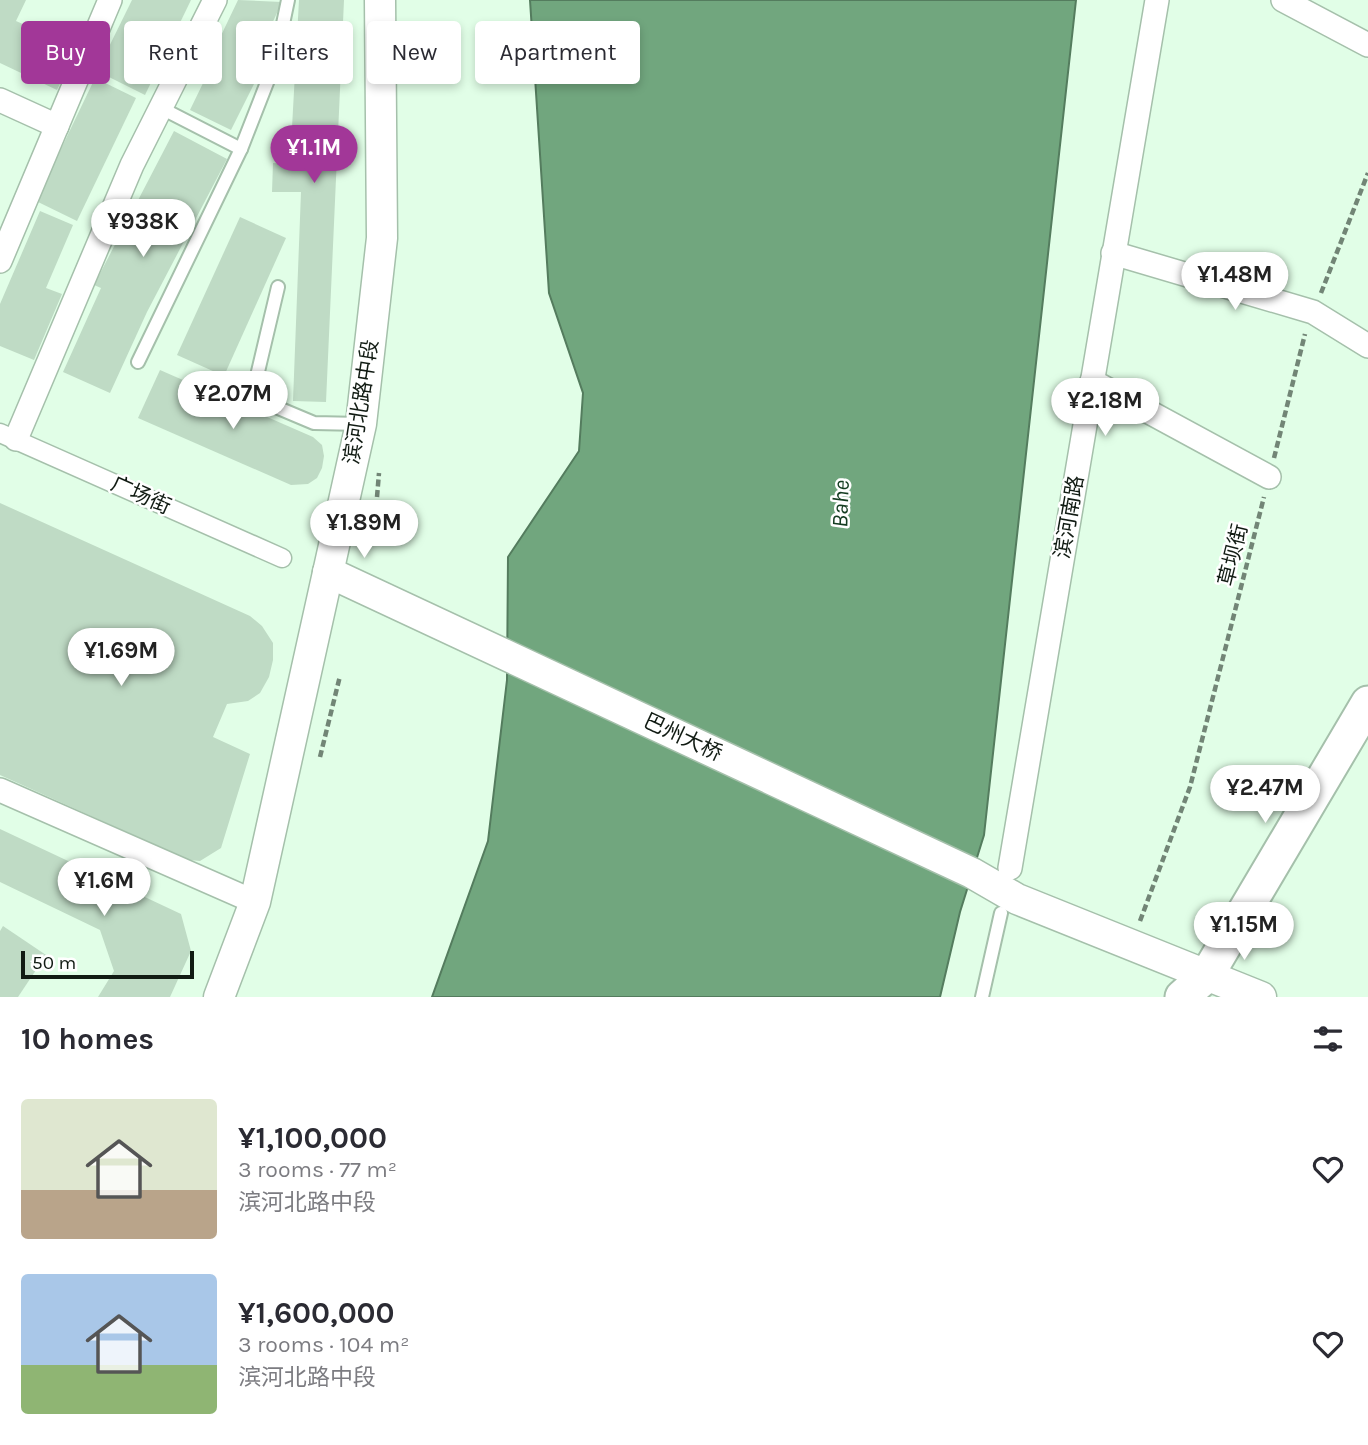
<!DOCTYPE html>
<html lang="en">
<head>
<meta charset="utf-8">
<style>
  body { margin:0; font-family:Karla,"Noto Sans SC",sans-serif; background:#f2f2f3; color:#2b2b33; height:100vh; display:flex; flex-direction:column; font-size:26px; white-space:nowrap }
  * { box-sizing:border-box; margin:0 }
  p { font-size:23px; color:#7c7c81 }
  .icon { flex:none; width:38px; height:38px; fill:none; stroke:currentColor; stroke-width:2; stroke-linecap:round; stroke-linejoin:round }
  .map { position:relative; height:997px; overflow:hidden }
  .panel { display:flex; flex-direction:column; background:#fff; flex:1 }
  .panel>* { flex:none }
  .top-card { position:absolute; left:21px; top:21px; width:700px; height:63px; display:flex; gap:14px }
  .scale { position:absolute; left:21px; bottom:18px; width:173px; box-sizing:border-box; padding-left:7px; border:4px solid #111b13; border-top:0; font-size:19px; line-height:24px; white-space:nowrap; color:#111b13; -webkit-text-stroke:5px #fff; paint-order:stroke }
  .price { position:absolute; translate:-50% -60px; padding:0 16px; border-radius:24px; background:#fff; color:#222; font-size:23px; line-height:46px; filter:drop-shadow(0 2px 4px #0008) }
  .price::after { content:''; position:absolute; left:50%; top:42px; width:21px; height:16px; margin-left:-10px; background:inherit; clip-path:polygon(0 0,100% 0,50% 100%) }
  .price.current { background:#a23798; color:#fff }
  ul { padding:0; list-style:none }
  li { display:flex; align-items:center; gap:21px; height:175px; padding:0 21px }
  li span { display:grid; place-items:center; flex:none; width:196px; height:140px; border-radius:7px; color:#555 }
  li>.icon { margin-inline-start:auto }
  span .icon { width:84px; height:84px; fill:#fffc; stroke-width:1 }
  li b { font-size:30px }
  h2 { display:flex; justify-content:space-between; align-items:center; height:84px; padding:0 21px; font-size:30px }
  .chip { padding:0 24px; border-radius:7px; background:#fff; box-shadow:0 4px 10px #0003; font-size:24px; line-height:63px }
  .chip.current { background:#a23798; color:#fff }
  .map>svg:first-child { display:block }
  .water { fill:#71a67e; stroke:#547c5e; stroke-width:2 }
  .building { fill:#bfdbc5 }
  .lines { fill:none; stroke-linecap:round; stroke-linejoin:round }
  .service-casing { stroke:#a5c0ab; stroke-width:16 }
  .pedestrian-casing { stroke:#a5c0ab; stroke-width:21 }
  .minor-casing { stroke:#a5c0ab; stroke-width:26 }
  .tertiary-casing { stroke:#a5c0ab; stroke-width:33 }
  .secondary-casing { stroke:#a5c0ab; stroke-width:37 }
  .path { stroke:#728576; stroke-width:4.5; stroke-dasharray:7 3.5; stroke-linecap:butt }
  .service { stroke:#fff; stroke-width:12 }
  .pedestrian { stroke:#fff; stroke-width:18 }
  .minor { stroke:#fff; stroke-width:23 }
  .tertiary { stroke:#fff; stroke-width:30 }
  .secondary { stroke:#fff; stroke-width:33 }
  .labels { text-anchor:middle; stroke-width:5; stroke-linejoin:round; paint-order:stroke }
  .street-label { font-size:21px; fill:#111b13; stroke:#fff }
  .water-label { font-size:23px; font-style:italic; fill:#143d21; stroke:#fff }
</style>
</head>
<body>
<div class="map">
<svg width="1368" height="997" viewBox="0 0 1368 997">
  <rect width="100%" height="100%" fill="#e1fee7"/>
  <!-- water -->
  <polygon class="water" points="530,0 1076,0 984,835 960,912 940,997 432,997 488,841 507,680 508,557 579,451 583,393 549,293"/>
  <!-- building -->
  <g class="building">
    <polygon points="0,0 26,0 16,21 45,34 50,22 70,32 74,22 87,28 57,90 0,63"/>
    <polygon points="132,0 191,0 145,95 97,71"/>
    <polygon points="238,0 282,2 254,63 262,68 231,130 190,110 220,48 216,46"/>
    <polygon points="299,0 344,0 326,402 293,401 301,192 272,192 273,163 290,164"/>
    <polygon points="95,78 136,98 77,221 36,201"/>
    <polygon points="174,131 227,159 147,312 110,393 63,372 101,288 94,285"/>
    <polygon points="40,211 73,225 46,288 62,294 34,360 0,346 0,304"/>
    <polygon points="240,217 286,238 224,376 177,355"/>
    <polygon points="160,370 313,437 322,445 324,456 322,468 317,478 308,484 291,485 138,418"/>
    <polygon points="0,503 250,616 262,626 273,643 273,660 269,677 260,693 248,701 227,704 213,737 250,754 221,848 200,861 189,860 0,775"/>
    <polygon points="0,829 181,914 191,951 170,997 98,997 114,971 100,930 0,882"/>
    <polygon points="3,926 46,955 18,997 0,997 0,931"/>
  </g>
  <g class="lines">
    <defs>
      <g id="service">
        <polyline points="161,108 241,149 275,62 288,0"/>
        <polyline points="278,287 252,397 314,423 361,424"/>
        <polyline points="138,362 241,149"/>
        <polyline points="982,997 1001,913"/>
      </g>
      <polyline id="pedestrian" points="0,433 282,558"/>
      <g id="minor">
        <polyline points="1283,0 1368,45"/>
        <polyline points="0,100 57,126"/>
        <polyline points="1113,253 1313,312 1368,346"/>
        <polyline points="0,261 110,0"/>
        <polyline points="1092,381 1269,477"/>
        <polyline points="16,439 132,165 215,0"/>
        <polyline points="0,790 255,902"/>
        <polyline points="1010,868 1157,0"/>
      </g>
      <g id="tertiary">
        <polyline points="328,572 972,873 1017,899 1261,997"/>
        <polyline points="219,997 255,902 361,424 382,238 380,0"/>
      </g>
      <polyline id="secondary" points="1182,997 1207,975 1368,703"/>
    </defs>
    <!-- service casing -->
    <use href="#service" class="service-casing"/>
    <!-- pedestrian casing -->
    <use href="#pedestrian" class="pedestrian-casing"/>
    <!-- minor casing -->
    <use href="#minor" class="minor-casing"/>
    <!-- tertiary casing -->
    <use href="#tertiary" class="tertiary-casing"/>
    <!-- secondary casing -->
    <use href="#secondary" class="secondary-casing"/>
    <!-- path -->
    <g class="path">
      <polyline points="1321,293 1368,173"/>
      <polyline points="1274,458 1305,334"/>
      <polyline points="377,497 379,473"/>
      <polyline points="320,757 340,676"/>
      <polyline points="1140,921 1190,787 1264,497"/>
    </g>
    <!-- service -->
    <use href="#service" class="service"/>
    <!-- pedestrian -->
    <use href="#pedestrian" class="pedestrian"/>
    <!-- minor -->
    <use href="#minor" class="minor"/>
    <!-- tertiary -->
    <use href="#tertiary" class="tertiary"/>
    <!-- secondary -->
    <use href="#secondary" class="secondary"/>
  </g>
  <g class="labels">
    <!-- street labels -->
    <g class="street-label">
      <text transform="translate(361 402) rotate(-81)" y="7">滨河北路中段</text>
      <text transform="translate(141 495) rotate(24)" y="7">广场街</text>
      <text transform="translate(1069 517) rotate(-80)" y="7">滨河南路</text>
      <text transform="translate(1233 555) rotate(-76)" y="7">草坝街</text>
      <text transform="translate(683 737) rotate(25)" y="7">巴州大桥</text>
    </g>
    <!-- water labels -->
    <g class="water-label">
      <text transform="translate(840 504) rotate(-88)" y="8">Bahe</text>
    </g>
  </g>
</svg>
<div class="scale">50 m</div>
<b class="price current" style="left:314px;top:185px">¥1.1M</b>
<b class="price" style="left:143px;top:259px">¥938K</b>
<b class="price" style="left:1235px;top:312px">¥1.48M</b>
<b class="price" style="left:233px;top:431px">¥2.07M</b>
<b class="price" style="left:1105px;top:438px">¥2.18M</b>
<b class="price" style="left:364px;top:560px">¥1.89M</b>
<b class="price" style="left:121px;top:688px">¥1.69M</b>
<b class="price" style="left:1265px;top:825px">¥2.47M</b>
<b class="price" style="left:104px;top:918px">¥1.6M</b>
<b class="price" style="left:1244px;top:962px">¥1.15M</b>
<div class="top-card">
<a class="chip current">Buy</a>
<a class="chip">Rent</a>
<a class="chip">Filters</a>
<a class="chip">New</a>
<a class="chip">Apartment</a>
</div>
</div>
<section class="panel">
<h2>10 homes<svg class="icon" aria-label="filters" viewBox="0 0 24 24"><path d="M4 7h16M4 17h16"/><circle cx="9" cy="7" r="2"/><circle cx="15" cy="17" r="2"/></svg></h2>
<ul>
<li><span style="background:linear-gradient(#dfe7d0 65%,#b9a48a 0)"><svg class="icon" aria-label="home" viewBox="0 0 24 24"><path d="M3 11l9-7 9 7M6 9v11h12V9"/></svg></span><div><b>¥1,100,000</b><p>3 rooms · 77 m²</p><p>滨河北路中段</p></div><svg class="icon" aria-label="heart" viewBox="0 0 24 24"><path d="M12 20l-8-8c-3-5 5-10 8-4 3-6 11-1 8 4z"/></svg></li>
<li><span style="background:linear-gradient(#a9c7e8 65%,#8fb573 0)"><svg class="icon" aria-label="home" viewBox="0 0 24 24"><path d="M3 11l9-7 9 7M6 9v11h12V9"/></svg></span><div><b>¥1,600,000</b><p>3 rooms · 104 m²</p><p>滨河北路中段</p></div><svg class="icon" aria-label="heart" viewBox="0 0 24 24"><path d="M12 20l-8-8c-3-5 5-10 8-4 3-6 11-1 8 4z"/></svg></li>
</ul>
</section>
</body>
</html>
